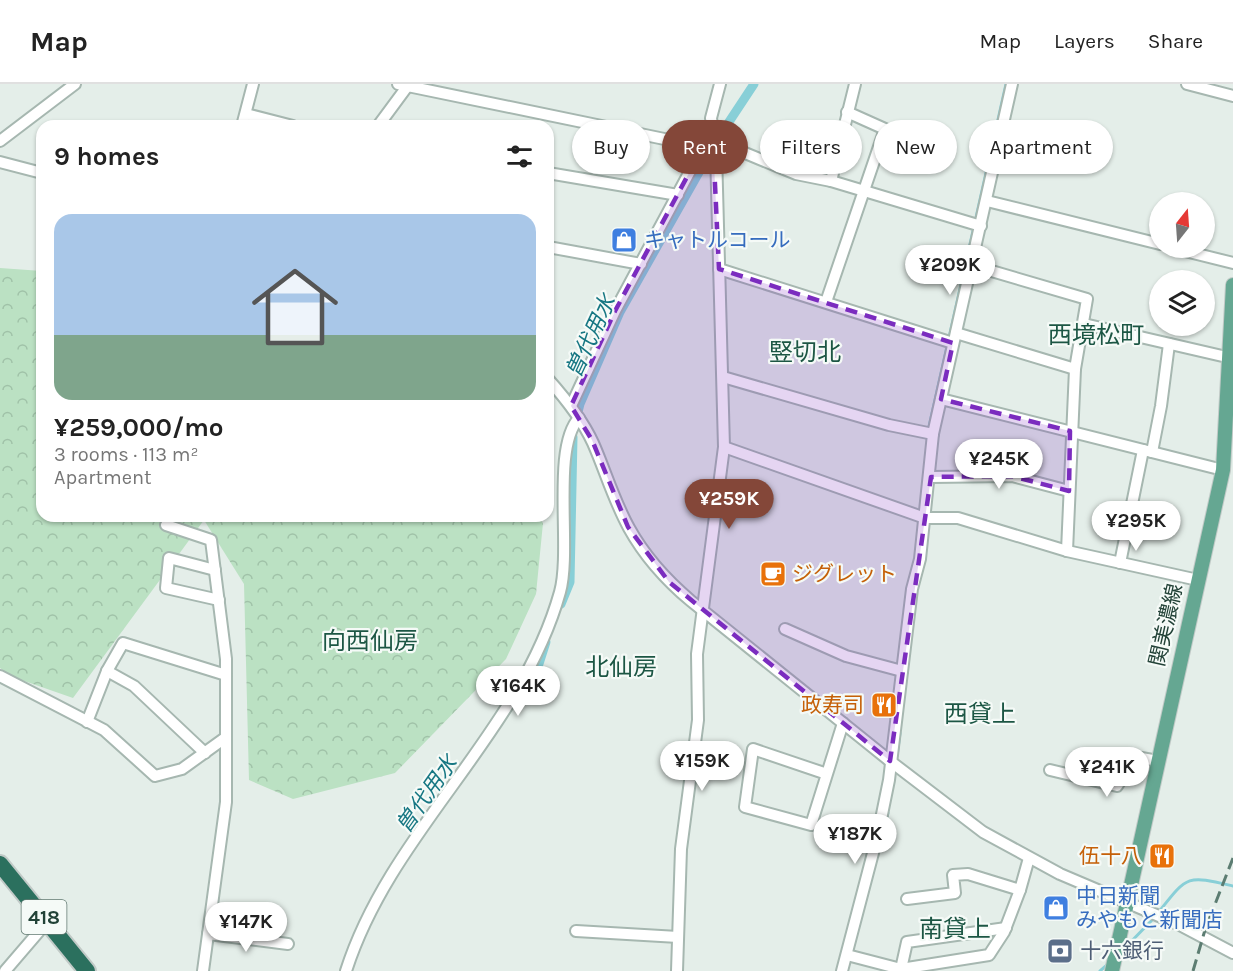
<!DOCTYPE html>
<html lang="en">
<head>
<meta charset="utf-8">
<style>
  body { margin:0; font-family:Karla,"Noto Sans JP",sans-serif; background:#f2f2f2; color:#222; height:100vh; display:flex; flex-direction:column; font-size:22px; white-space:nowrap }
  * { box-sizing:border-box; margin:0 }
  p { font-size:20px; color:#767676 }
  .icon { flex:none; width:33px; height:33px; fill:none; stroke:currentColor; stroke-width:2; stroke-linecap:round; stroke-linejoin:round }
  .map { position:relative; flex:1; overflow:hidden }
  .details { position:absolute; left:36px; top:36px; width:518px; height:402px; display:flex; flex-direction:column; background:#fff; border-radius:18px; box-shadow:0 2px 4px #0004 }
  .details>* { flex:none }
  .guide { position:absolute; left:572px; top:36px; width:570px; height:54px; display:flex; gap:12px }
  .needle { width:39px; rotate:17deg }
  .controls { position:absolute; left:1149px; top:108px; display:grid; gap:12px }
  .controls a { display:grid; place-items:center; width:66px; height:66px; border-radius:50%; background:#fff; box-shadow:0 2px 4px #0004; font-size:30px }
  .price { position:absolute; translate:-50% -51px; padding:0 14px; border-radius:21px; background:#fff; color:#222; font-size:20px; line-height:39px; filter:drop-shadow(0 2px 3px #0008) }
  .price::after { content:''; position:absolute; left:50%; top:36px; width:18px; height:14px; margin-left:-9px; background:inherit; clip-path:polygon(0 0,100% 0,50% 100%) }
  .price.active { background:#844739; color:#fff }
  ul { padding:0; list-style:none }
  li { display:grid; align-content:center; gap:12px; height:318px; padding:0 18px }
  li+li { border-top:2px solid #e0e0e0 }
  li span { display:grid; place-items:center; height:186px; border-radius:18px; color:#555 }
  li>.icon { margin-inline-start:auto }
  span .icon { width:108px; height:108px; fill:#fffc; stroke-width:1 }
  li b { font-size:26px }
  h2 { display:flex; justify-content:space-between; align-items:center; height:72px; padding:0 18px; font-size:26px }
  .chip { padding:0 21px; border-radius:27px; background:#fff; box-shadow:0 2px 4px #0004; font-size:21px; line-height:54px }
  .chip.active { background:#844739; color:#fff }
  header { display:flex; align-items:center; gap:36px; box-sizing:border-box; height:84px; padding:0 30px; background:#fff; border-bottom:2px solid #e0e0e0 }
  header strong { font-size:28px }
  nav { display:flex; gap:33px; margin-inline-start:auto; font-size:21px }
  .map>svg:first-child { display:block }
  .forest { fill:url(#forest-crowns) }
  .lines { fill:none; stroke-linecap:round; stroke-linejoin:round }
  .stream { stroke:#88cfd7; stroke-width:3 }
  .canal { stroke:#88cfd7; stroke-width:9 }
  .minor-casing { stroke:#a6b7b0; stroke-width:14 }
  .major-casing { stroke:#c1cac7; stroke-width:16 }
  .highway-casing { stroke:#c1cac7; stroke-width:20 }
  .minor { stroke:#fff; stroke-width:10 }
  .major { stroke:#65a792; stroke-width:14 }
  .highway { stroke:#2b705e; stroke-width:16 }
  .rail { stroke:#5c7d72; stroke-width:3; stroke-dasharray:12 6; stroke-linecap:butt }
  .marked { fill:#7b2cbf; fill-opacity:0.2; stroke:#7b2cbf; stroke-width:4.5; stroke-dasharray:12 8; stroke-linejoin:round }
  .labels { text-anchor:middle; stroke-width:4.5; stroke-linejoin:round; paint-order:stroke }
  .shield { fill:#f5faf7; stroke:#617971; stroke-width:1.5 }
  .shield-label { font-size:20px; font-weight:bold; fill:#224237 }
  .shop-label { font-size:21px; fill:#366cbe; stroke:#f5faf7; text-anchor:start }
  .food-label { font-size:21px; fill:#c56008; stroke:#f5faf7; text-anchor:end }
  .street-label { font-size:21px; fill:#224237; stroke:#f5faf7 }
  .service-label { font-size:21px; fill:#4e5e75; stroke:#f5faf7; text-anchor:start }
  .water-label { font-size:22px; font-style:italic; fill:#177783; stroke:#f5faf7 }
  .quarter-label { font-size:24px; fill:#1c5644; stroke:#f5faf7 }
</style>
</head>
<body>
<header>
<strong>Map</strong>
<nav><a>Map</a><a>Layers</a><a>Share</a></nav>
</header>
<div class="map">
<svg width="1233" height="887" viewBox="0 0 1233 887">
  <defs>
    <pattern id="forest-crowns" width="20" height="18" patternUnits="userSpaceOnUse" patternTransform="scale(1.5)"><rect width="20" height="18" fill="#bbe1c3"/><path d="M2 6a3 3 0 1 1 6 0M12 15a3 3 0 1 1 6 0" fill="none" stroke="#a0c2a8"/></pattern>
  </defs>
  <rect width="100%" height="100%" fill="#e4eee9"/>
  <!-- forest -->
  <polygon class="forest" points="0,184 42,187 42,432 537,432 543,439 536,510 506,575 395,689 293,715 249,696 244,500 204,436 73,614 10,592 0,584"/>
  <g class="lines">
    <!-- stream -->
    <g class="stream">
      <polyline points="928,347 1006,0"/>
      <polyline points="897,672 900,649"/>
      <polyline points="865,819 888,729"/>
      <path d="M1158,829C1188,791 1186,791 1233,802"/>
      <polyline points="1121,868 1154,834"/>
      <polyline points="1100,887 1107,881"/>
    </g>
    <!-- canal -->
    <g class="canal">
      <polyline points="576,336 580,320 620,228 719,53 754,0"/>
      <polyline points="561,520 570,498 573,353"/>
      <polyline points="517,615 538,583 546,558"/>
    </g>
    <defs>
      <g id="minor">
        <polyline points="398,0 703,63"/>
        <polyline points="1187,0 1233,12"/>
        <polyline points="246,30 293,42"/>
        <polyline points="242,42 253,0"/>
        <polyline points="378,42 409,0"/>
        <polyline points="0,57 75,0"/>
        <polyline points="716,68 728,66 745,69 796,90 831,97 981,142"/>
        <polyline points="0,78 42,89"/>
        <polyline points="548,89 678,111"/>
        <polyline points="831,97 855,0"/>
        <polyline points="987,117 1160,160"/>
        <polyline points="548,163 641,180"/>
        <polyline points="1173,164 1233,179"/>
        <polyline points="971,181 1087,215 1075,285 1067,467"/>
        <polyline points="719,185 953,259"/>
        <polyline points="826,218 885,45 847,28"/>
        <polyline points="1084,240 1231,274"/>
        <polyline points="956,249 1075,285"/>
        <polyline points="723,293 889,341 933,350"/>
        <path d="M548,295C565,314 582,335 593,359C605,386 614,417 629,444C645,473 666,496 691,517L890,677L983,748L1060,790L1180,841L1233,869"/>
        <polyline points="941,315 1223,386"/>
        <polyline points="571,322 615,227 703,63 707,61"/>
        <polyline points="724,363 925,434 958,434 1067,467 1198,496"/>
        <polyline points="1152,368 1161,322 1169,260"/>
        <polyline points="931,393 1012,392 1069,407"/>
        <polyline points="166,441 211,456 226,575 226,718 203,887"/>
        <polyline points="1120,479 1143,366"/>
        <polyline points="215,486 169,474 166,504 219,516"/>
        <polyline points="785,545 846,572 902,587"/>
        <polyline points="107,587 134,602 205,669"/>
        <polyline points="0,592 104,646 155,692 182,685 225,654"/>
        <polyline points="87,638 107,587 123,559 226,591"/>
        <polyline points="1050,686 1117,702 1136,673 1158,677"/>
        <polyline points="827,690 753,665 745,723 811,741 843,639"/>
        <polyline points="907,815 955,809 953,791 968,790 1020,806 1029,774"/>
        <polyline points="576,847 678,853"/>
        <polyline points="208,850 288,860"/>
        <polyline points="847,871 901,885 989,871 1004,848 1020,806"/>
        <polyline points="901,885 907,858 1006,844"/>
        <polyline points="5,887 47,838"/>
        <path d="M346,887C391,746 520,651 560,508C572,465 551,364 579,334"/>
        <polyline points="677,887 681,765 698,636 697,570 724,363 716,68 711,34 720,0"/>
        <polyline points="842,887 878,750 889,696 912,505 920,475 933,350 1012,0"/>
      </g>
      <polyline id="major" points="1112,887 1223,386 1233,201"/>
      <polyline id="highway" points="0,780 87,887"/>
    </defs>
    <!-- minor casing -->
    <use href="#minor" class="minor-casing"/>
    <!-- major casing -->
    <use href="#major" class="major-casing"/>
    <!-- highway casing -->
    <use href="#highway" class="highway-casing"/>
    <!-- minor -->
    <use href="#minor" class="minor"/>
    <!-- major -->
    <use href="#major" class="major"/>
    <!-- highway -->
    <use href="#highway" class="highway"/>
    <!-- rail -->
    <polyline class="rail" points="1193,887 1205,846 1233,774"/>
  </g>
  <!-- marked area -->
  <path class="marked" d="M713,58L719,185L953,259L941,315L1070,347L1069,407L1012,392L931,393L890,677L669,498L628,443L592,356L571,322L615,227L703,63Z"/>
  <!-- icons -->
  <defs>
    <symbol id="shop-square" viewBox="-11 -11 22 22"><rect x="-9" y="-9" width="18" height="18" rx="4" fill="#3f7fe0" stroke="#f5faf7"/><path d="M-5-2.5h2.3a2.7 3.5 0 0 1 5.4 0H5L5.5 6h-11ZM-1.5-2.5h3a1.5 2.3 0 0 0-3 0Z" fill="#fff"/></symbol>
    <symbol id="cafe-square" viewBox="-11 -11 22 22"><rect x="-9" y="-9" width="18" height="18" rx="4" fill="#e8710a" stroke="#f5faf7"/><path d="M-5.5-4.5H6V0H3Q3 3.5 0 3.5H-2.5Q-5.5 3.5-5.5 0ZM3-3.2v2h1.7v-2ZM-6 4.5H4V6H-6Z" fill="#fff"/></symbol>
    <symbol id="restaurant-square" viewBox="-11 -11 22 22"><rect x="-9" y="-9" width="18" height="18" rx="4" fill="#e8710a" stroke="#f5faf7"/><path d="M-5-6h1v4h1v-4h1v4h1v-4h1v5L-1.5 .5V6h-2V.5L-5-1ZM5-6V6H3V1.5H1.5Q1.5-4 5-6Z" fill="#fff"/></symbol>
    <symbol id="bank-square" viewBox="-11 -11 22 22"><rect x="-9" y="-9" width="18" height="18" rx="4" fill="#5c6f8a" stroke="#f5faf7"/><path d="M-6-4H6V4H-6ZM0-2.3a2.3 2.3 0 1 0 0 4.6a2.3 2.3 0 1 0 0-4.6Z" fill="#fff"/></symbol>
  </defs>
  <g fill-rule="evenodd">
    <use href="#shop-square" x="609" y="141" width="30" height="30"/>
    <use href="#cafe-square" x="758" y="475" width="30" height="30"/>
    <use href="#restaurant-square" x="869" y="606" width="30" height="30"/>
    <use href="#restaurant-square" x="1147" y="757" width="30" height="30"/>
    <use href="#shop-square" x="1041" y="809" width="30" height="30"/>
    <use href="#bank-square" x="1045" y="852" width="30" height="30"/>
  </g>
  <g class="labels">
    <!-- shield labels -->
    <rect class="shield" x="21.5" y="816" width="45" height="34" rx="4.5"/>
    <g class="shield-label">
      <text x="44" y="840">418</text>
    </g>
    <!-- shop labels -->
    <g class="shop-label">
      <text x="644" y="163">キャトルコール</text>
      <text x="1076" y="819">中日新聞<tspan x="1076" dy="24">みやもと新聞店</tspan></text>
    </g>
    <!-- food labels -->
    <g class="food-label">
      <text x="792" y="497" text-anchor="start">ジグレット</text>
      <text x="864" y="628">政寿司</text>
      <text x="1142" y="779">伍十八</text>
    </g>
    <!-- street labels -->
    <g class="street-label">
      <text transform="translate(1166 541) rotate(-77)" y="7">関美濃線</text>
    </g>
    <!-- service labels -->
    <g class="service-label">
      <text x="1080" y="874">十六銀行</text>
    </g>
    <!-- water labels -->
    <g class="water-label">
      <text transform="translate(590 252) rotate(-65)" y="8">曽代用水</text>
      <text transform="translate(426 710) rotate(-55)" y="8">曽代用水</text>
    </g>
    <!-- quarter labels -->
    <g class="quarter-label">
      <text x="1096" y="259">西境松町</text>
      <text x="805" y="276">竪切北</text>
      <text x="370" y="565">向西仙房</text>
      <text x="621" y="591">北仙房</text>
      <text x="980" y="638">西貸上</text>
      <text x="955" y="853">南貸上</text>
    </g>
  </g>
</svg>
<div class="controls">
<a><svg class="needle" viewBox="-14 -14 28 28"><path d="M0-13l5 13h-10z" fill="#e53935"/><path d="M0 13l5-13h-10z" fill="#767676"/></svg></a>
<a><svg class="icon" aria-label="layers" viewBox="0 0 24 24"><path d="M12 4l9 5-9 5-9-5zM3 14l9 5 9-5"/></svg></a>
</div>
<b class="price" style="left:950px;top:212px">¥209K</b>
<b class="price" style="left:999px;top:406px">¥245K</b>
<b class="price active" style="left:729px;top:446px">¥259K</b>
<b class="price" style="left:1136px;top:468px">¥295K</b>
<b class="price" style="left:518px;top:633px">¥164K</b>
<b class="price" style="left:702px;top:708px">¥159K</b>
<b class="price" style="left:1107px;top:714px">¥241K</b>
<b class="price" style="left:855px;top:781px">¥187K</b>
<b class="price" style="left:246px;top:869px">¥147K</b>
<div class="guide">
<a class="chip">Buy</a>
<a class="chip active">Rent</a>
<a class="chip">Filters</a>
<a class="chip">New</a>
<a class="chip">Apartment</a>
</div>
<section class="details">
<h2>9 homes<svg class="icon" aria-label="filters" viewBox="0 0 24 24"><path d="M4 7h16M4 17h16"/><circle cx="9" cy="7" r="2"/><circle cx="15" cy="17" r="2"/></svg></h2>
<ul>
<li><span style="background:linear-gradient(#a9c7e8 65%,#7fa58c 0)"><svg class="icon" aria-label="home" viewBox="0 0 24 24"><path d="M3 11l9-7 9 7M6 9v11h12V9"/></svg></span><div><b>¥259,000/mo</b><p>3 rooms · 113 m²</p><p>Apartment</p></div></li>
</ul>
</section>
</div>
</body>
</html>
